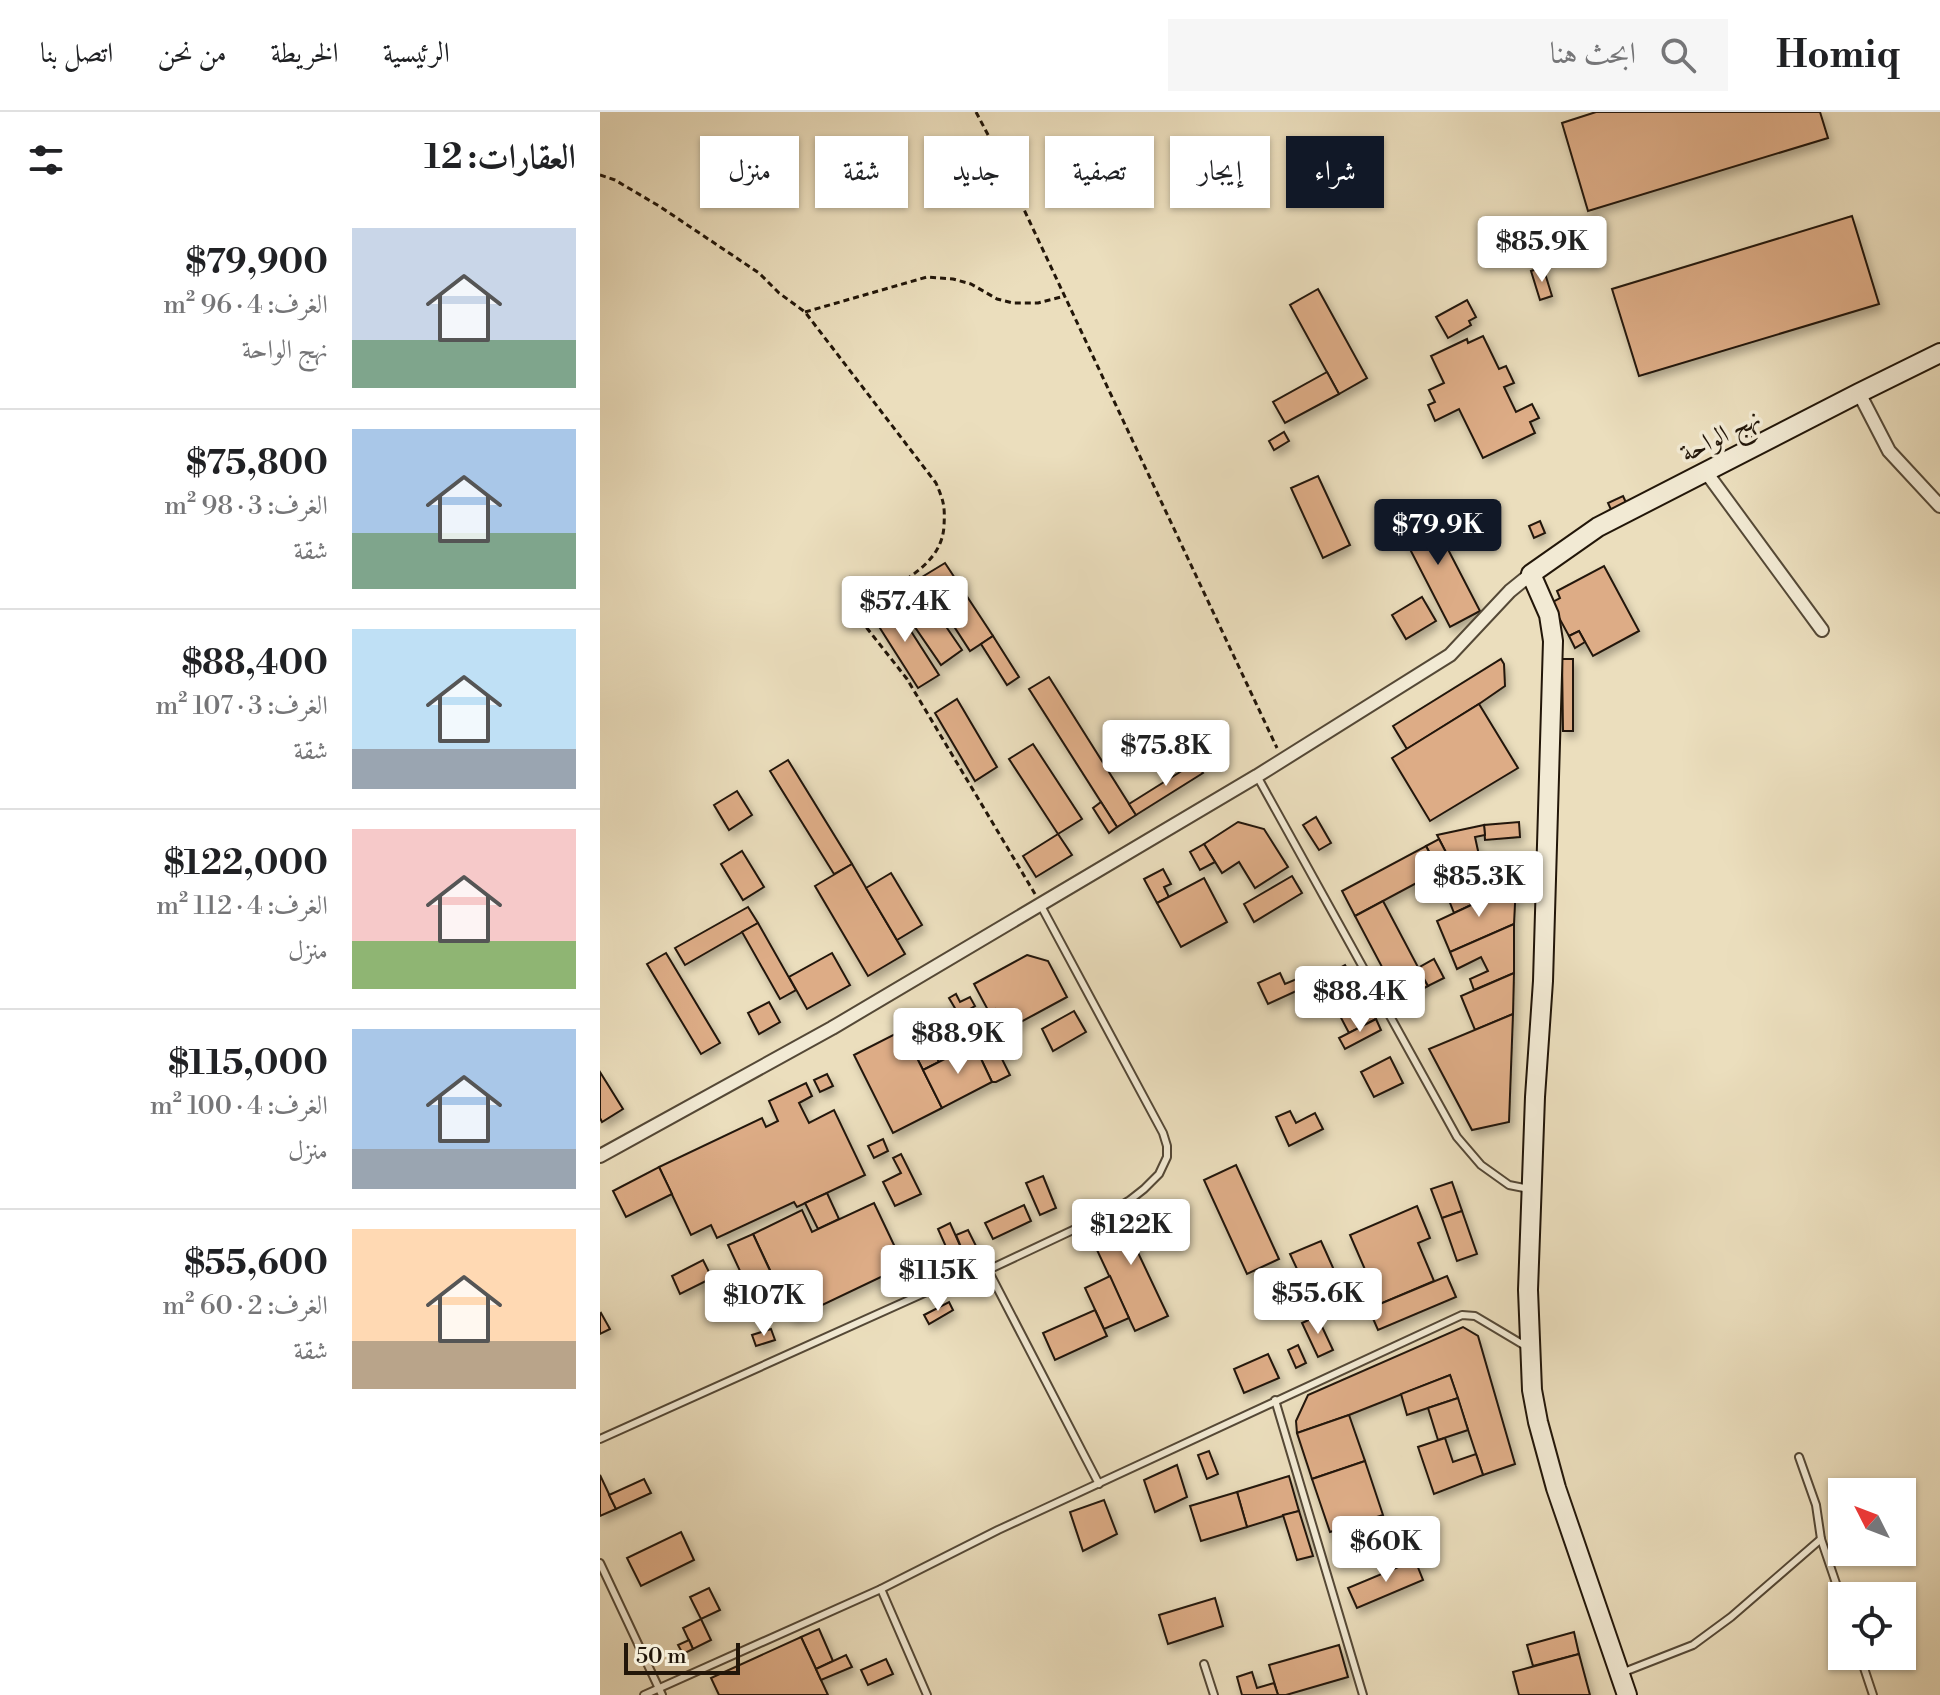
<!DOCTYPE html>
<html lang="ar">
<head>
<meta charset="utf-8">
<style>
  body { margin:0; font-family:"Libre Bodoni",Amiri,serif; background:#f6f6f6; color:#202124; direction:rtl; height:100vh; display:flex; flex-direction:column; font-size:30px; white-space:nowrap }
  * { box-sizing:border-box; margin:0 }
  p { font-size:26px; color:#757577 }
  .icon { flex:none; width:44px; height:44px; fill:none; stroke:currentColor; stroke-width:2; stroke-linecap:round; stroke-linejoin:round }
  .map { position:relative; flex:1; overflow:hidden; direction:ltr }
  .sheet { display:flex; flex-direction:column; background:#fff; width:600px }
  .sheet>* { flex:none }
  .hud { position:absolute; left:24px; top:24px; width:760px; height:72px; direction:rtl; display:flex; gap:16px }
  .needle { width:52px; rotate:312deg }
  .fabs { position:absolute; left:1228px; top:1366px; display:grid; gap:16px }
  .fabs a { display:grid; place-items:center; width:88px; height:88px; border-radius:0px; background:#fff; box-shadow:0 2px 6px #0004; font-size:40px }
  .scale { position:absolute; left:24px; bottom:20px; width:116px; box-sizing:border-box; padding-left:8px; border:4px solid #221609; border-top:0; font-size:22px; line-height:28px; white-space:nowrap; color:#221609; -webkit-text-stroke:6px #f2ead4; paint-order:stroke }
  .price { position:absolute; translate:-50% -68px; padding:0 18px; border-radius:8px; background:#fff; color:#222; font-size:26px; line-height:52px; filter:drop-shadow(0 2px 4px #0008) }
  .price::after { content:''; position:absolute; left:50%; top:48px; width:24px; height:18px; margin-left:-12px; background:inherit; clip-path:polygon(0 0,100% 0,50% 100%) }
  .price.current { background:#111827; color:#fff }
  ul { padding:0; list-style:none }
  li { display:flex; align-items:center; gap:24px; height:200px; padding:0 24px }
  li+li { border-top:2px solid #e0e0e0 }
  li span { display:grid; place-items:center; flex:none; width:224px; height:160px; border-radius:0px; color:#555 }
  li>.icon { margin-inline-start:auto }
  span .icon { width:96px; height:96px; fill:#fffc; stroke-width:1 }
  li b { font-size:34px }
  h2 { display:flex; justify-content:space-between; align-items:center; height:96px; padding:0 24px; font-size:34px }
  .tag { padding:0 28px; border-radius:0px; background:#fff; box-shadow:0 2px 6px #0004; font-size:28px; line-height:72px }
  .tag.current { background:#111827; color:#fff }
  header { display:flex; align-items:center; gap:48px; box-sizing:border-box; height:112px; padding:0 40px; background:#fff; border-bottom:2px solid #e0e0e0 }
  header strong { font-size:38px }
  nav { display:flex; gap:44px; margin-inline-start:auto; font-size:28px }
  .search { width:560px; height:72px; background:#f6f6f6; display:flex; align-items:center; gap:20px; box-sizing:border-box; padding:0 28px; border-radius:0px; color:#757577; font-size:30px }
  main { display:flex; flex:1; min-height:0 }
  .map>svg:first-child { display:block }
  .building { fill:#ddac86; stroke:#221609; stroke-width:2; filter:url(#shadow) }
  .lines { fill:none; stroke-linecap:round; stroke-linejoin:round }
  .lane-casing { stroke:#544836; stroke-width:10 }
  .street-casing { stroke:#544836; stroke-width:16 }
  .secondary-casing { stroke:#221609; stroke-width:22 }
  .path { stroke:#221609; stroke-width:3; stroke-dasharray:6 4; stroke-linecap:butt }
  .lane { stroke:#f2ead4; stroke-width:6 }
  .street { stroke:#f2ead4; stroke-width:12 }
  .secondary { stroke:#f2ead4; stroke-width:18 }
  .labels { text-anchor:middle; stroke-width:7; stroke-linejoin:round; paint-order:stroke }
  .street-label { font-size:26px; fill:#221609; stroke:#f2ead4 }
</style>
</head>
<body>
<header>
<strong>Homiq</strong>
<div class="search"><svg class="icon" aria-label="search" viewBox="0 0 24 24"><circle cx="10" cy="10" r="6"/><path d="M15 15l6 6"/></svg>ابحث هنا</div>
<nav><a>الرئيسية</a><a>الخريطة</a><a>من نحن</a><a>اتصل بنا</a></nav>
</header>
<main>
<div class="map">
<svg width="1340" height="1583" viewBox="0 0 1340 1583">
  <defs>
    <filter id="shadow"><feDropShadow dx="3.5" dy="5.5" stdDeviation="4" flood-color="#0004"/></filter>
  </defs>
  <rect width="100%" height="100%" fill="#ebdebd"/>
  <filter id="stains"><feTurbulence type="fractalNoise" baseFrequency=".0025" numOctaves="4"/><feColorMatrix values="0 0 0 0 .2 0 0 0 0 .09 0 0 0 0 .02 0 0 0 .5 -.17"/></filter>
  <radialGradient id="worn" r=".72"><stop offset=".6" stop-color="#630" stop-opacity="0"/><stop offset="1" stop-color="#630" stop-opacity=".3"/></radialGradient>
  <!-- building -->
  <g class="building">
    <polygon points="996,0 1220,0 1228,26 988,99 962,11"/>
    <polygon points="1252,104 1279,192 1039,264 1012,177"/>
    <polygon points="955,118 959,130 948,134 944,122"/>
    <polygon points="943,155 952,184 940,188 931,159"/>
    <polygon points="718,177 767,266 739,282 690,193"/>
    <polygon points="867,188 876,205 869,209 871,213 848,226 836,205"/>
    <polygon points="883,224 899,257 906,254 914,271 904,275 916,300 932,292 939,306 930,310 935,321 883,346 859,297 835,309 828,293 835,290 829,278 844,271 831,244 867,227 868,231"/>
    <polygon points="727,260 739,282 685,311 673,290"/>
    <polygon points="684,320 689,329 674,338 669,329"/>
    <polygon points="718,364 750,433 723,446 691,376"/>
    <polygon points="1023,384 1028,395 1013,402 1008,391"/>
    <polygon points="826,395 880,499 850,515 796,410"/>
    <polygon points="940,409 945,421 934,426 929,414"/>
    <polygon points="345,451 393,524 370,539 322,465"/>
    <polygon points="1004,454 1039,519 993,544 979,519 969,524 951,491 960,486 957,479"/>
    <polygon points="321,478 362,538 341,553 299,492"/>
    <polygon points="822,485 836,509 806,527 792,503"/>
    <polygon points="291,488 339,563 318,576 271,502"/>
    <polygon points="979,519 985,530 975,536 969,524"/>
    <polygon points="393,524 419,565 407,573 381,532"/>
    <polygon points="901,547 904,552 905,574 879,592 807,637 793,614"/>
    <polygon points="962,547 973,547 973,619 963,619"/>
    <polygon points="449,565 536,703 517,715 429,577"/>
    <polygon points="357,587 397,655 375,669 335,601"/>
    <polygon points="879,592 918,656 830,709 792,646"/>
    <polygon points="433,632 482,707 458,722 409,647"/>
    <polygon points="188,648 252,752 234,762 170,659"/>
    <polygon points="596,650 603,661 536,703 529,692"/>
    <polygon points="137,679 152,703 129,718 114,693"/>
    <polygon points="501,690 517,715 509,721 493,696"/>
    <polygon points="716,705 731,731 719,738 703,713"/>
    <polygon points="638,710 664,717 688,755 655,776 639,750 622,761 604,732"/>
    <polygon points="919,710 920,725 885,728 884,713"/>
    <polygon points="884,713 885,723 875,725 880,748 852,752 837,723"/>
    <polygon points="458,722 472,743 436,765 423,744"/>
    <polygon points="839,727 852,752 839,759 826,734"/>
    <polygon points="604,732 615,750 600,758 590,740"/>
    <polygon points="826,734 839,759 755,804 742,779"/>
    <polygon points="142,739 164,775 143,788 121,752"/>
    <polygon points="916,749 916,772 854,801 841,768 863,760 866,768"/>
    <polygon points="252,752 305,842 268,864 215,774"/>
    <polygon points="563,757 571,772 564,775 569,785 557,791 544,767"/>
    <polygon points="291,761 322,813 297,828 266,776"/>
    <polygon points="692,764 702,781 654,810 644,792"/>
    <polygon points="604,766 627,810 581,835 557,791"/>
    <polygon points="916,772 914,812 850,840 837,809"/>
    <polygon points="783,789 828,874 800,889 755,804"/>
    <polygon points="148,795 158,811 85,853 75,836"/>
    <polygon points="158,811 196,878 180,887 142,820"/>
    <polygon points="914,812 914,861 874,878 870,867 888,859 881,845 857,857 850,840"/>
    <polygon points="66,841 120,931 101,942 47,852"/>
    <polygon points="232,841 250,873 207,897 189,865"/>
    <polygon points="427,843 448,849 467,885 406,918 395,897 389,900 374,872"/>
    <polygon points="834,847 844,866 828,874 818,856"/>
    <polygon points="745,853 756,873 719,892 708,873"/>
    <polygon points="680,861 685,872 699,866 703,876 668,892 658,871"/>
    <polygon points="914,861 913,902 875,918 861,884"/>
    <polygon points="356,882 360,890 370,885 375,894 359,903 349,886"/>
    <polygon points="766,888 776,907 749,921 739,902"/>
    <polygon points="169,890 180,910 159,922 148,901"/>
    <polygon points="474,899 486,920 453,939 442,917"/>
    <polygon points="913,902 909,1010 872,1018 829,937"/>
    <polygon points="326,907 334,924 327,927 339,950 323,958 303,918"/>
    <polygon points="776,907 781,918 745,937 739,926"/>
    <polygon points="303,918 342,996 293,1021 254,943"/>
    <polygon points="380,920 384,929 374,932 370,925"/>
    <polygon points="391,925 410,963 396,970 392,970 374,932"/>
    <polygon points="374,932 392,970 342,996 323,958"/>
    <polygon points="790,945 803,971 774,985 761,960"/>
    <polygon points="0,960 23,997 2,1010 0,1006"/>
    <polygon points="227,962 233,974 220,980 214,968"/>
    <polygon points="206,971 212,984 199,991 209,1011 234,998 265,1063 197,1095 194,1090 117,1126 111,1113 91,1123 59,1055 162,1006 166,1015 178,1009 169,989"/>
    <polygon points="690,999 696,1011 715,1001 723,1017 689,1034 676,1005"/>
    <polygon points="283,1027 288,1039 274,1046 268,1034"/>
    <polygon points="301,1042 321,1082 295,1094 283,1070 301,1061 293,1046"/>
    <polygon points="636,1053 679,1147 647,1162 604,1068"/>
    <polygon points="59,1055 72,1082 26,1105 13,1079"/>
    <polygon points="443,1064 456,1096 440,1103 426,1071"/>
    <polygon points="852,1070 862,1099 842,1106 831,1077"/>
    <polygon points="227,1081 239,1107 218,1117 205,1091"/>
    <polygon points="274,1091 304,1154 193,1207 153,1122 202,1098 212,1120"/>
    <polygon points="424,1093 431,1109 393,1127 385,1111"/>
    <polygon points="552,1093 562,1114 532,1128 568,1204 535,1219 490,1123"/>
    <polygon points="817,1094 830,1126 818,1131 834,1169 780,1192 750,1123"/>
    <polygon points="862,1099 877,1142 857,1149 842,1106"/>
    <polygon points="350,1111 363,1140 351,1146 338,1117"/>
    <polygon points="368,1118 376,1134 363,1140 356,1123"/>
    <polygon points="153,1122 178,1176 153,1187 128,1133"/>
    <polygon points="721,1129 734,1158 704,1172 690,1142"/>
    <polygon points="103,1148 112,1166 80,1182 72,1164"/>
    <polygon points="510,1164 529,1206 504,1217 485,1176"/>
    <polygon points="847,1164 856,1185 778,1218 764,1186 775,1181 780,1192"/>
    <polygon points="349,1190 353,1198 329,1212 324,1203"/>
    <polygon points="495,1198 507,1224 455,1248 443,1221"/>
    <polygon points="1,1201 10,1217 0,1222 0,1202"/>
    <polygon points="717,1204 733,1238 718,1245 702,1211"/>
    <polygon points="863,1215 878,1224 915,1352 883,1363 850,1263 749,1303 697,1321 696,1309 708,1283"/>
    <polygon points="171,1217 175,1228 156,1234 152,1223"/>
    <polygon points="698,1233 706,1251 696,1256 688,1238"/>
    <polygon points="668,1242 679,1266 644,1281 634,1257"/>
    <polygon points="850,1263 858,1286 807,1303 801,1282"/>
    <polygon points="858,1286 868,1318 838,1328 828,1296"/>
    <polygon points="749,1303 765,1349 712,1367 697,1321"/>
    <polygon points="845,1326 853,1350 876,1342 883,1363 834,1382 818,1335"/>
    <polygon points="609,1339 618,1362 607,1367 598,1343"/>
    <polygon points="765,1349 783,1403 730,1420 712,1367"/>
    <polygon points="577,1353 587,1385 555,1400 544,1368"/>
    <polygon points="0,1363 16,1397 0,1404"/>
    <polygon points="689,1364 699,1399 647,1415 637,1380"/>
    <polygon points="44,1367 51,1381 16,1397 9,1383"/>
    <polygon points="637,1380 647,1415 601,1429 590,1394"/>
    <polygon points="504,1388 517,1422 483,1439 470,1400"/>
    <polygon points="699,1399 713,1444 697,1448 683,1403"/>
    <polygon points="81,1420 94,1448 41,1474 27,1446"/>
    <polygon points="815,1448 823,1468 757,1496 748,1476"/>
    <polygon points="109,1476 120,1498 101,1507 90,1485"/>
    <polygon points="615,1486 623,1514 568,1532 559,1503"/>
    <polygon points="101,1507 111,1528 93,1537 83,1516"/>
    <polygon points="219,1517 233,1549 216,1557 201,1525"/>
    <polygon points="974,1520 979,1542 933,1554 927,1533"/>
    <polygon points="201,1525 228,1583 119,1583 111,1566"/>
    <polygon points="89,1528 93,1537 83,1542 78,1533"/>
    <polygon points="739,1533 748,1565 686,1583 678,1583 669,1553"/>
    <polygon points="979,1542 990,1583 919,1583 913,1560"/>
    <polygon points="246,1543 252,1555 221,1568 216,1557"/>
    <polygon points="286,1547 293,1562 268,1573 261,1558"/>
    <polygon points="652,1560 657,1576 674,1571 678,1583 642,1583 637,1565"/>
  </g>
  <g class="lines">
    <defs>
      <g id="lane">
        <polyline points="657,664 857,1025 881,1053 909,1073 929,1077"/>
        <polyline points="388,1158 499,1372"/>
        <polyline points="675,1288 763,1583"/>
        <polyline points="0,1327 331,1178 388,1158 507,1102 530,1088 544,1077 559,1062 567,1045 567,1034 563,1021 440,792"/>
        <polyline points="1199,1345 1216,1393 1221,1427 1242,1489"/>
        <polyline points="0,1451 62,1583"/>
        <polyline points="281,1477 327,1583"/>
        <polyline points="1260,1544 1273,1583"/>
        <polyline points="604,1552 614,1583"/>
        <polyline points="1024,1560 1093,1533 1131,1505 1221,1427"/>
        <polyline points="44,1583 281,1477 398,1418 862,1203 875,1204 927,1235"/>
      </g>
      <g id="street">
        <polyline points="1259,281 1289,339 1340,394"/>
        <polyline points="1106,360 1222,518"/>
        <polyline points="0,1044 232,916 657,664 850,543 910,479 931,462"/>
      </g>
      <polyline id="secondary" points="1027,1583 956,1376 938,1310 932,1278 928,1178 935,985 943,869 953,529 949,503 931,462 998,415 1259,281 1340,241"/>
    </defs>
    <!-- lane casing -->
    <use href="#lane" class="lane-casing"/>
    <!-- street casing -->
    <use href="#street" class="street-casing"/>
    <!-- secondary casing -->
    <use href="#secondary" class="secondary-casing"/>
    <!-- path -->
    <g class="path">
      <polyline points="376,0 396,38 677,636"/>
      <path d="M0,63L15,68L59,94L159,161L179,181L205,200L336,371C344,390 345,394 344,414C342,449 309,465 283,483C274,489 265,494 259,503V506L307,567L435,782"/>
      <polyline points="205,200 327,165 353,167 371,172 397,187 413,191 438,191 465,184"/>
    </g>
    <!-- lane -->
    <use href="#lane" class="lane"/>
    <!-- street -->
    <use href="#street" class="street"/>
    <!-- secondary -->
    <use href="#secondary" class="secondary"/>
  </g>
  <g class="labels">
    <!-- street labels -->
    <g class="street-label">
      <text transform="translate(1120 323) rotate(-27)" y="9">نهج الواحة</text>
    </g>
  </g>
  <rect width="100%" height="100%" filter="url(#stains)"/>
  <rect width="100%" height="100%" fill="url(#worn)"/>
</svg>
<div class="fabs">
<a><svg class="needle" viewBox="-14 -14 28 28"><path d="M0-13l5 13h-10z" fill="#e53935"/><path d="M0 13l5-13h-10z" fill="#757577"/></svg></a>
<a><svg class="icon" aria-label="locate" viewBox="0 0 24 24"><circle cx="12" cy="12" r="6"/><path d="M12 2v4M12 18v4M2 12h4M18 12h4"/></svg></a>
</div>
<div class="scale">50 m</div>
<b class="price" style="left:942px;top:172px">$85.9K</b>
<b class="price current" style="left:838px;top:455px">$79.9K</b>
<b class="price" style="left:305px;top:532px">$57.4K</b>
<b class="price" style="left:566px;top:676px">$75.8K</b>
<b class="price" style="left:879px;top:807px">$85.3K</b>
<b class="price" style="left:760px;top:922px">$88.4K</b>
<b class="price" style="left:358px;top:964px">$88.9K</b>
<b class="price" style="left:531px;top:1155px">$122K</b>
<b class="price" style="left:338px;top:1201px">$115K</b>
<b class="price" style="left:718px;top:1224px">$55.6K</b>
<b class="price" style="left:164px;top:1226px">$107K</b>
<b class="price" style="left:786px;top:1472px">$60K</b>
<div class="hud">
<a class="tag current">شراء</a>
<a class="tag">إيجار</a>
<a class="tag">تصفية</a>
<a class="tag">جديد</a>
<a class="tag">شقة</a>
<a class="tag">منزل</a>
</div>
</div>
<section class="sheet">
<h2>العقارات: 12<svg class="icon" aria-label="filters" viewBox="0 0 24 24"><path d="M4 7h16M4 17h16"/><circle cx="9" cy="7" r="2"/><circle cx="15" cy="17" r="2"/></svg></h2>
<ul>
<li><span style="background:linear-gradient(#c9d6e8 70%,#7fa58c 0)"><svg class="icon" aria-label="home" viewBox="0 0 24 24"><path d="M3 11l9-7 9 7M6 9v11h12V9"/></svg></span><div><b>$79,900</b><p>الغرف: 4 · 96 m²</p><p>نهج الواحة</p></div></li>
<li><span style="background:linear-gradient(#a9c7e8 65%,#7fa58c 0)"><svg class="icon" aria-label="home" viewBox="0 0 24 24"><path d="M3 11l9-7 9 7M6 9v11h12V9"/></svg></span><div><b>$75,800</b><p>الغرف: 3 · 98 m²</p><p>شقة</p></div></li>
<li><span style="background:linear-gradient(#bfe0f5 75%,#9aa5b1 0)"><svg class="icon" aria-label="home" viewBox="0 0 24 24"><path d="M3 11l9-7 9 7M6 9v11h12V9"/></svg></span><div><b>$88,400</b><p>الغرف: 3 · 107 m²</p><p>شقة</p></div></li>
<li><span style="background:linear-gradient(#f6c9c9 70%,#8fb573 0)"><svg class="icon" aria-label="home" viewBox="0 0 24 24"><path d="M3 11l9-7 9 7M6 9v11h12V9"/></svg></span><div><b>$122,000</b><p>الغرف: 4 · 112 m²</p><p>منزل</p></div></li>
<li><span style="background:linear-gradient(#a9c7e8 75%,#9aa5b1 0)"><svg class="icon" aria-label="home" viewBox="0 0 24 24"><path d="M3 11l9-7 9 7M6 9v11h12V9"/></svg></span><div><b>$115,000</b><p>الغرف: 4 · 100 m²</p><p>منزل</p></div></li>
<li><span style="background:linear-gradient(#ffd9b3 70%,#b9a48a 0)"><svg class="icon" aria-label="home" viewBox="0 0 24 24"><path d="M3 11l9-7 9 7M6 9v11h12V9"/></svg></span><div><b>$55,600</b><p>الغرف: 2 · 60 m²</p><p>شقة</p></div></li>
</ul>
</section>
</main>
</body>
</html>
